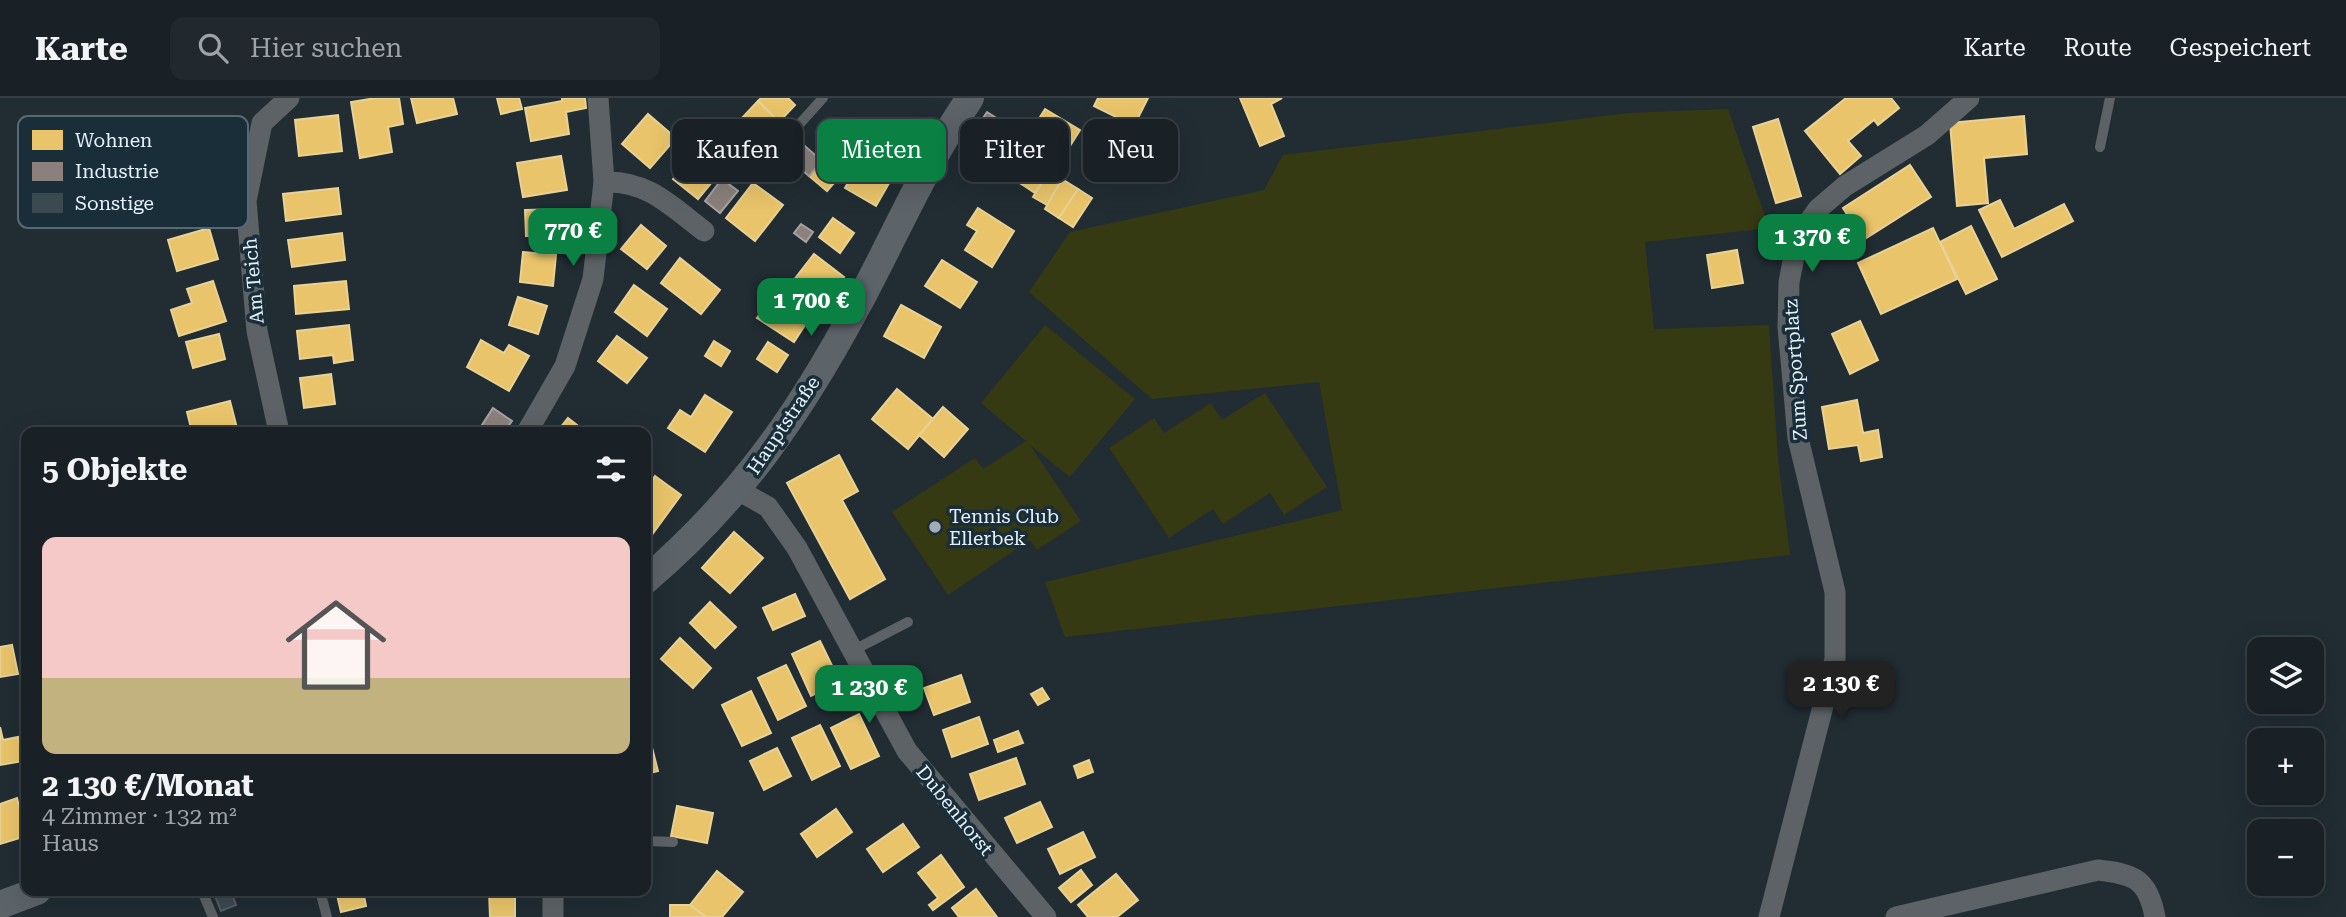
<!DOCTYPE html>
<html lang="de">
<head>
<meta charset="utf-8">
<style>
  body { margin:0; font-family:"Roboto Serif",serif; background:#22292e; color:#f1f3f6; height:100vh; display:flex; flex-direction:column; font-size:26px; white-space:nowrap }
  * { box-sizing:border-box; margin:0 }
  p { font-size:23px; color:#9fa3a7 }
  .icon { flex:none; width:38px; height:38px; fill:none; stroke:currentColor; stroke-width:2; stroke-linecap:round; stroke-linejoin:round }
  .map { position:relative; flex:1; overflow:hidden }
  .drawer { position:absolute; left:21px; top:329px; width:630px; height:469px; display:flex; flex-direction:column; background:#192126; border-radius:14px; box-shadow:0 7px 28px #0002,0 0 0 2px #373e43 }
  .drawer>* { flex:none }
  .banner { position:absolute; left:672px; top:21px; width:665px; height:63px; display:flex; gap:14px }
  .buttons { position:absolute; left:2247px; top:539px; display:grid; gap:14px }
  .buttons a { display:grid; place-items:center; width:77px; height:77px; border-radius:14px; background:#192126; box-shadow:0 7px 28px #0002,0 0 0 2px #373e43; font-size:35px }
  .price { position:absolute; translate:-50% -60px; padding:0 16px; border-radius:14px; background:#0b8043; color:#fff; font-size:23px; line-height:46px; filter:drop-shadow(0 2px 4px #0008) }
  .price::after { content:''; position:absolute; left:50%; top:42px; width:21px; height:16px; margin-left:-10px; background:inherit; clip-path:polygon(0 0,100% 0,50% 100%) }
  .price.selected { background:#222; color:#fff }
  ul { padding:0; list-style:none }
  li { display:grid; align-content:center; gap:14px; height:371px; padding:0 21px }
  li+li { border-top:2px solid #373e43 }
  li span { display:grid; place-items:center; height:217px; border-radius:14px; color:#555 }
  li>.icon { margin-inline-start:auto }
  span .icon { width:126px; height:126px; fill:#fffc; stroke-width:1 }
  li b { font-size:30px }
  h2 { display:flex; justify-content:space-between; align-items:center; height:84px; padding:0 21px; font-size:30px }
  .pill { padding:0 24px; border-radius:14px; background:#192126; box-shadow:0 7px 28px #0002,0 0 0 2px #373e43; font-size:24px; line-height:63px }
  .pill.selected { background:#0b8043; color:#fff }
  header { display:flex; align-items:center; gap:42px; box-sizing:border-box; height:98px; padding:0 35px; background:#192126; border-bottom:2px solid #373e43 }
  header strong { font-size:33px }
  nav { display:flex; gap:38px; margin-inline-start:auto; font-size:24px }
  .search { width:490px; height:63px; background:#22292e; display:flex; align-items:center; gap:18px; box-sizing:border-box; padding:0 24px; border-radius:14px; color:#9fa3a7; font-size:26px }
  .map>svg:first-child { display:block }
  .green { fill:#363a12 }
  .homes { fill:#e9c46a; stroke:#e8d295; stroke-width:2 }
  .industry { fill:#8a817c; stroke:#a6a3a2; stroke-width:2 }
  .building { fill:#3b4950; stroke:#545d63; stroke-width:2 }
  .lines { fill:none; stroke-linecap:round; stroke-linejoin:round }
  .service { stroke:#5c6265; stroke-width:10 }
  .minor { stroke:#5c6265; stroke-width:21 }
  .secondary { stroke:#5c6369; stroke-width:28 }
  .poi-dot { fill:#a1adb4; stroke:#1a2e3a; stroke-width:2.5 }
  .labels { text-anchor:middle; stroke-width:7; stroke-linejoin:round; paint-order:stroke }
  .street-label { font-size:19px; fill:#e6f2fa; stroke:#1a2e3a }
  .poi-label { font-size:19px; fill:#e6f2fa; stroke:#1a2e3a; text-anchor:start }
  .key { fill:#1a2e3a; stroke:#576974; stroke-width:2 }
  .key-label { font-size:19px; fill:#e6f2fa }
</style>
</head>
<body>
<header>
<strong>Karte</strong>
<div class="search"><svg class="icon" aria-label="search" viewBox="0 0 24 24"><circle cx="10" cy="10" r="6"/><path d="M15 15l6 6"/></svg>Hier suchen</div>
<nav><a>Karte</a><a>Route</a><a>Gespeichert</a></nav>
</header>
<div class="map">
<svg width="2346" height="819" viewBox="0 0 2346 819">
  <rect width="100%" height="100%" fill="#212c33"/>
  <!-- green -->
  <g class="green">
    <polygon points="1728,11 1769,130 1645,144 1654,231 1769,227 1778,361 1790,457 1065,539 1045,484 1342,412 1319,284 1152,301 1029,194 1070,134 1264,92 1283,57 1628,15"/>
    <polygon points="1045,227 1135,301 1070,379 1030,347 1081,423 1037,452 1030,442 948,497 892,414 975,360 983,371 1026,343 981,305"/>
    <polygon points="1265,295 1327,389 1284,417 1270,395 1223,426 1213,411 1169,440 1109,350 1154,320 1164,335 1211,305 1222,322"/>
  </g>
  <!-- homes -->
  <g class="homes">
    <polygon points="376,0 399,0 403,26 388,29 392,54 360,60 351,4"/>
    <polygon points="411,0 453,0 457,16 417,25"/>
    <polygon points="497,0 519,0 522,11 501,16"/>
    <polygon points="562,0 585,0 586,10 566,14 569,36 531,43 525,10 562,3"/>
    <polygon points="761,0 788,0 795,7 779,24 758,3"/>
    <polygon points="1098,0 1148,0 1134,28 1094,8"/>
    <polygon points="1240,0 1282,0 1271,6 1284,38 1260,48"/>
    <polygon points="1846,0 1891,0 1899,10 1878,27 1874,22 1848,43 1861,58 1840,76 1805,33"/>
    <polygon points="758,3 779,24 764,39 743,19"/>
    <polygon points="1045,11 1080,32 1065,56 1030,35"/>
    <polygon points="648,16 676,40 650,70 622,46"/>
    <polygon points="338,17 342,53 299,58 295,22"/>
    <polygon points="2024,18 2027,56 1984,60 1988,105 1957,108 1950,25"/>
    <polygon points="1778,21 1801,98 1776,105 1753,29"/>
    <polygon points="869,49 900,66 876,108 845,90"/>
    <polygon points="1026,49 1041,59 1023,87 1007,78"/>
    <polygon points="697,51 722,72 698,101 673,81"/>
    <polygon points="561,58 567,92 523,99 517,65"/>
    <polygon points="1041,59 1053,67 1035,95 1023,87"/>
    <polygon points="822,63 840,78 827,93 809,78"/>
    <polygon points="1910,67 1931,99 1863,142 1843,110"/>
    <polygon points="1051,70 1065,78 1047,107 1033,99"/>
    <polygon points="1062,81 1078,91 1059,120 1045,111"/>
    <polygon points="753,85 783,107 755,143 726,120"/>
    <polygon points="209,86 219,116 177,130 167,99"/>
    <polygon points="338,90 341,116 286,123 283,96"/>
    <polygon points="1078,91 1092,100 1073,129 1059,120"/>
    <polygon points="2000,102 2014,131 2064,106 2073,123 2002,159 1979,112"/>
    <polygon points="978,110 1014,133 992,169 965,152 977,133 967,127"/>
    <polygon points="565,111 566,138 526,138 525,112"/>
    <polygon points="833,120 854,135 840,155 819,139"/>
    <polygon points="641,127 666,148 647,171 621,151"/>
    <polygon points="1971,128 1997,181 1966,196 1940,144"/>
    <polygon points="209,130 218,161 177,173 168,142"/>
    <polygon points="1933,130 1957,181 1881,216 1858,165"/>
    <polygon points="342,135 345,162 292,169 288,142"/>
    <polygon points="1737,152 1743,185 1712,190 1707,157"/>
    <polygon points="523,154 556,157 553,188 520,184"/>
    <polygon points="814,156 844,179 824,206 793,183"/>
    <polygon points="680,160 720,192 701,216 661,185"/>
    <polygon points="942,162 977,184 960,210 925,188"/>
    <polygon points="213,183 226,223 179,238 171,212 192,205 187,191"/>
    <polygon points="346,183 349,211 296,216 294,188"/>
    <polygon points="634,187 667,211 647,238 615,214"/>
    <polygon points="518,199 547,208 538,236 509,227"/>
    <polygon points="769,203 805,227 794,244 757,220"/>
    <polygon points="901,207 941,229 924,260 884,238"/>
    <polygon points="1860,223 1878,262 1850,276 1832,236"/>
    <polygon points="349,227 353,262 334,265 333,257 300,261 297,233"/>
    <polygon points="219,236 225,261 193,270 186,244"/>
    <polygon points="617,238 647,260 627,285 598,263"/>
    <polygon points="481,242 504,255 509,247 529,258 509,293 467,269"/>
    <polygon points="714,243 730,253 721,268 705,258"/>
    <polygon points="768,244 788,257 777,274 757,261"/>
    <polygon points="331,276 335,306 304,310 300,280"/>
    <polygon points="897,291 933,321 908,351 872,321"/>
    <polygon points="705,297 732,314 705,354 668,330 680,312 691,319"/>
    <polygon points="1857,302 1863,335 1878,332 1882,359 1861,363 1858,347 1829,351 1822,309"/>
    <polygon points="230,303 238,334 192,334 187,314"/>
    <polygon points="943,309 968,331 944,359 919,337"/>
    <polygon points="568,320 586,334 557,334"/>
    <polygon points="839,357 858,393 842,402 885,481 850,501 787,385"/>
    <polygon points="655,378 681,397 651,438 646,434 646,391"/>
    <polygon points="734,434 763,460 730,495 702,470"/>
    <polygon points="795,496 805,518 773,532 763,510"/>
    <polygon points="710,504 736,529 715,550 690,525"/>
    <polygon points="680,540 711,570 693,590 661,561"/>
    <polygon points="820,543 840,584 811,598 792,556"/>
    <polygon points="12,547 18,576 0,579 0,549"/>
    <polygon points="786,567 806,608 778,622 758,580"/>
    <polygon points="961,577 970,604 934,617 924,590"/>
    <polygon points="1042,590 1049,601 1038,607 1031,596"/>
    <polygon points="751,593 771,635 742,648 722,607"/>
    <polygon points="859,616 879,658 851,671 831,630"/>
    <polygon points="979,619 988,646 952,659 943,632"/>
    <polygon points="646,626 658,673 646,676"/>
    <polygon points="820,627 840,668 812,682 792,640"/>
    <polygon points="0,629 3,642 18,639 23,663 0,667"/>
    <polygon points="1018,633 1023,645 998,654 994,642"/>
    <polygon points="777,650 791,678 764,692 750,663"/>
    <polygon points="1016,660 1025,686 979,702 970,676"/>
    <polygon points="1089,662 1093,674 1078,680 1074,668"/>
    <polygon points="17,700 26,738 0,746 0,706"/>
    <polygon points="1040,704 1052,729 1017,745 1005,720"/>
    <polygon points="677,708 713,715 707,745 671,738"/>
    <polygon points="836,711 852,734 817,759 801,736"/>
    <polygon points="903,726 919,749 883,774 867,751"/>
    <polygon points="1083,734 1095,759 1060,776 1048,751"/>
    <polygon points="941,757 964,789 933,812 929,807 938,800 918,775"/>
    <polygon points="1081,772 1092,787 1071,804 1059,790"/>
    <polygon points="717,773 743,794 722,819 706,819 690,807"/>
    <polygon points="1116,776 1138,802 1117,819 1088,819 1078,807"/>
    <polygon points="976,791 997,819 959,819 952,810"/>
    <polygon points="363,793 366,808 341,814 337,797"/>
    <polygon points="489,793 515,793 515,819 490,819"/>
    <polygon points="670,807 690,807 706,819 670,819"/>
  </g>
  <!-- industry -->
  <g class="industry">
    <polygon points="987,14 1020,35 1008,53 975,32"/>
    <polygon points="863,30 875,37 864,57 851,49"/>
    <polygon points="798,42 822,63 809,78 785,57"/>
    <polygon points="722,81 738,93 720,115 705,103"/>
    <polygon points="801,126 813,134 806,144 794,135"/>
    <polygon points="493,310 512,323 504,334 493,334 482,327"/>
  </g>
  <!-- building -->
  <polygon class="building" points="213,793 231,793 236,807 221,813"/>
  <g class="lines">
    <!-- service -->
    <g class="service">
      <polyline points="787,40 823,0"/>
      <polyline points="2100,49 2110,0"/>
      <polyline points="852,553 908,524"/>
      <polyline points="646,743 673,744"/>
      <polyline points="202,793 213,819"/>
      <polyline points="320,793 327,819"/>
    </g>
    <!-- minor -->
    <g class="minor">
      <path d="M604,84C647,82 671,108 704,133"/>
      <polyline points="279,334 257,233 246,103 262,25 289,0"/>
      <polyline points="527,334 565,268 593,181 604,84 598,0"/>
      <polyline points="738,392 768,409 797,450 907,653 1046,819"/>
      <polyline points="553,819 553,793"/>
      <polyline points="1769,819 1835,561 1835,494 1798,340 1788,229 1789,184 1798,139 1818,111 1845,88 1927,37 1969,0"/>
      <path d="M1896,819L2098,772C2134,776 2148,781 2155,819"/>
    </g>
    <!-- secondary -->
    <g class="secondary">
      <path d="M646,482C739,402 798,318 856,210C894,140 925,66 970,0"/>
      <polyline points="0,807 37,793"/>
    </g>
  </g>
  <!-- markers -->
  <circle class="poi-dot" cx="935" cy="429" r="7"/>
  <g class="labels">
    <!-- street labels -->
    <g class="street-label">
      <text transform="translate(253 183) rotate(-95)" y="7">Am Teich</text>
      <text transform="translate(1795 272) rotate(-94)" y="7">Zum Sportplatz</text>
      <text transform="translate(783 327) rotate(-56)" y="7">Hauptstraße</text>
      <text transform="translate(955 712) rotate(51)" y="7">Dubenhorst</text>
    </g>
    <!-- poi labels -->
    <g class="poi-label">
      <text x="949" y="425">Tennis Club<tspan x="949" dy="22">Ellerbek</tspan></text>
    </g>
  </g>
  <!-- legend -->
  <rect x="18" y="18" width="230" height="112" rx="10" class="key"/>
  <rect x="32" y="32" width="31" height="20" fill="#e9c46a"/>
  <rect x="32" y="64" width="31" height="19" fill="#8a817c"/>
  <rect x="32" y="95" width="31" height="20" fill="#3b4950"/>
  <g class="key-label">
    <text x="75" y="49">Wohnen</text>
    <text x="75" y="80">Industrie</text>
    <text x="75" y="112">Sonstige</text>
  </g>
</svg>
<div class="buttons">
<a><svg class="icon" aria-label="layers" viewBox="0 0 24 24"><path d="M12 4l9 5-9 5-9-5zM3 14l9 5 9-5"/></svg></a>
<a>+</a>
<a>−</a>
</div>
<b class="price" style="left:573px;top:170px">770 €</b>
<b class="price" style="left:1812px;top:176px">1 370 €</b>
<b class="price" style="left:811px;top:240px">1 700 €</b>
<b class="price selected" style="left:1841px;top:623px">2 130 €</b>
<b class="price" style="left:869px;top:627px">1 230 €</b>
<div class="banner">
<a class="pill">Kaufen</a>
<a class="pill selected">Mieten</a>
<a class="pill">Filter</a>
<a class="pill">Neu</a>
</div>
<section class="drawer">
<h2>5 Objekte<svg class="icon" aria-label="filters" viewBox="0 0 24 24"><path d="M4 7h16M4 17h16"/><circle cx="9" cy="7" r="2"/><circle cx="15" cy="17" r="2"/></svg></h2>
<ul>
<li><span style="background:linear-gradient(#f6c9c9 65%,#c2b280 0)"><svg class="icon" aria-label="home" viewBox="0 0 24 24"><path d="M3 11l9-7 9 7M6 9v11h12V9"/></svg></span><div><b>2 130 €/Monat</b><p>4 Zimmer · 132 m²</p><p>Haus</p></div></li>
</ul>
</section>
</div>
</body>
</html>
